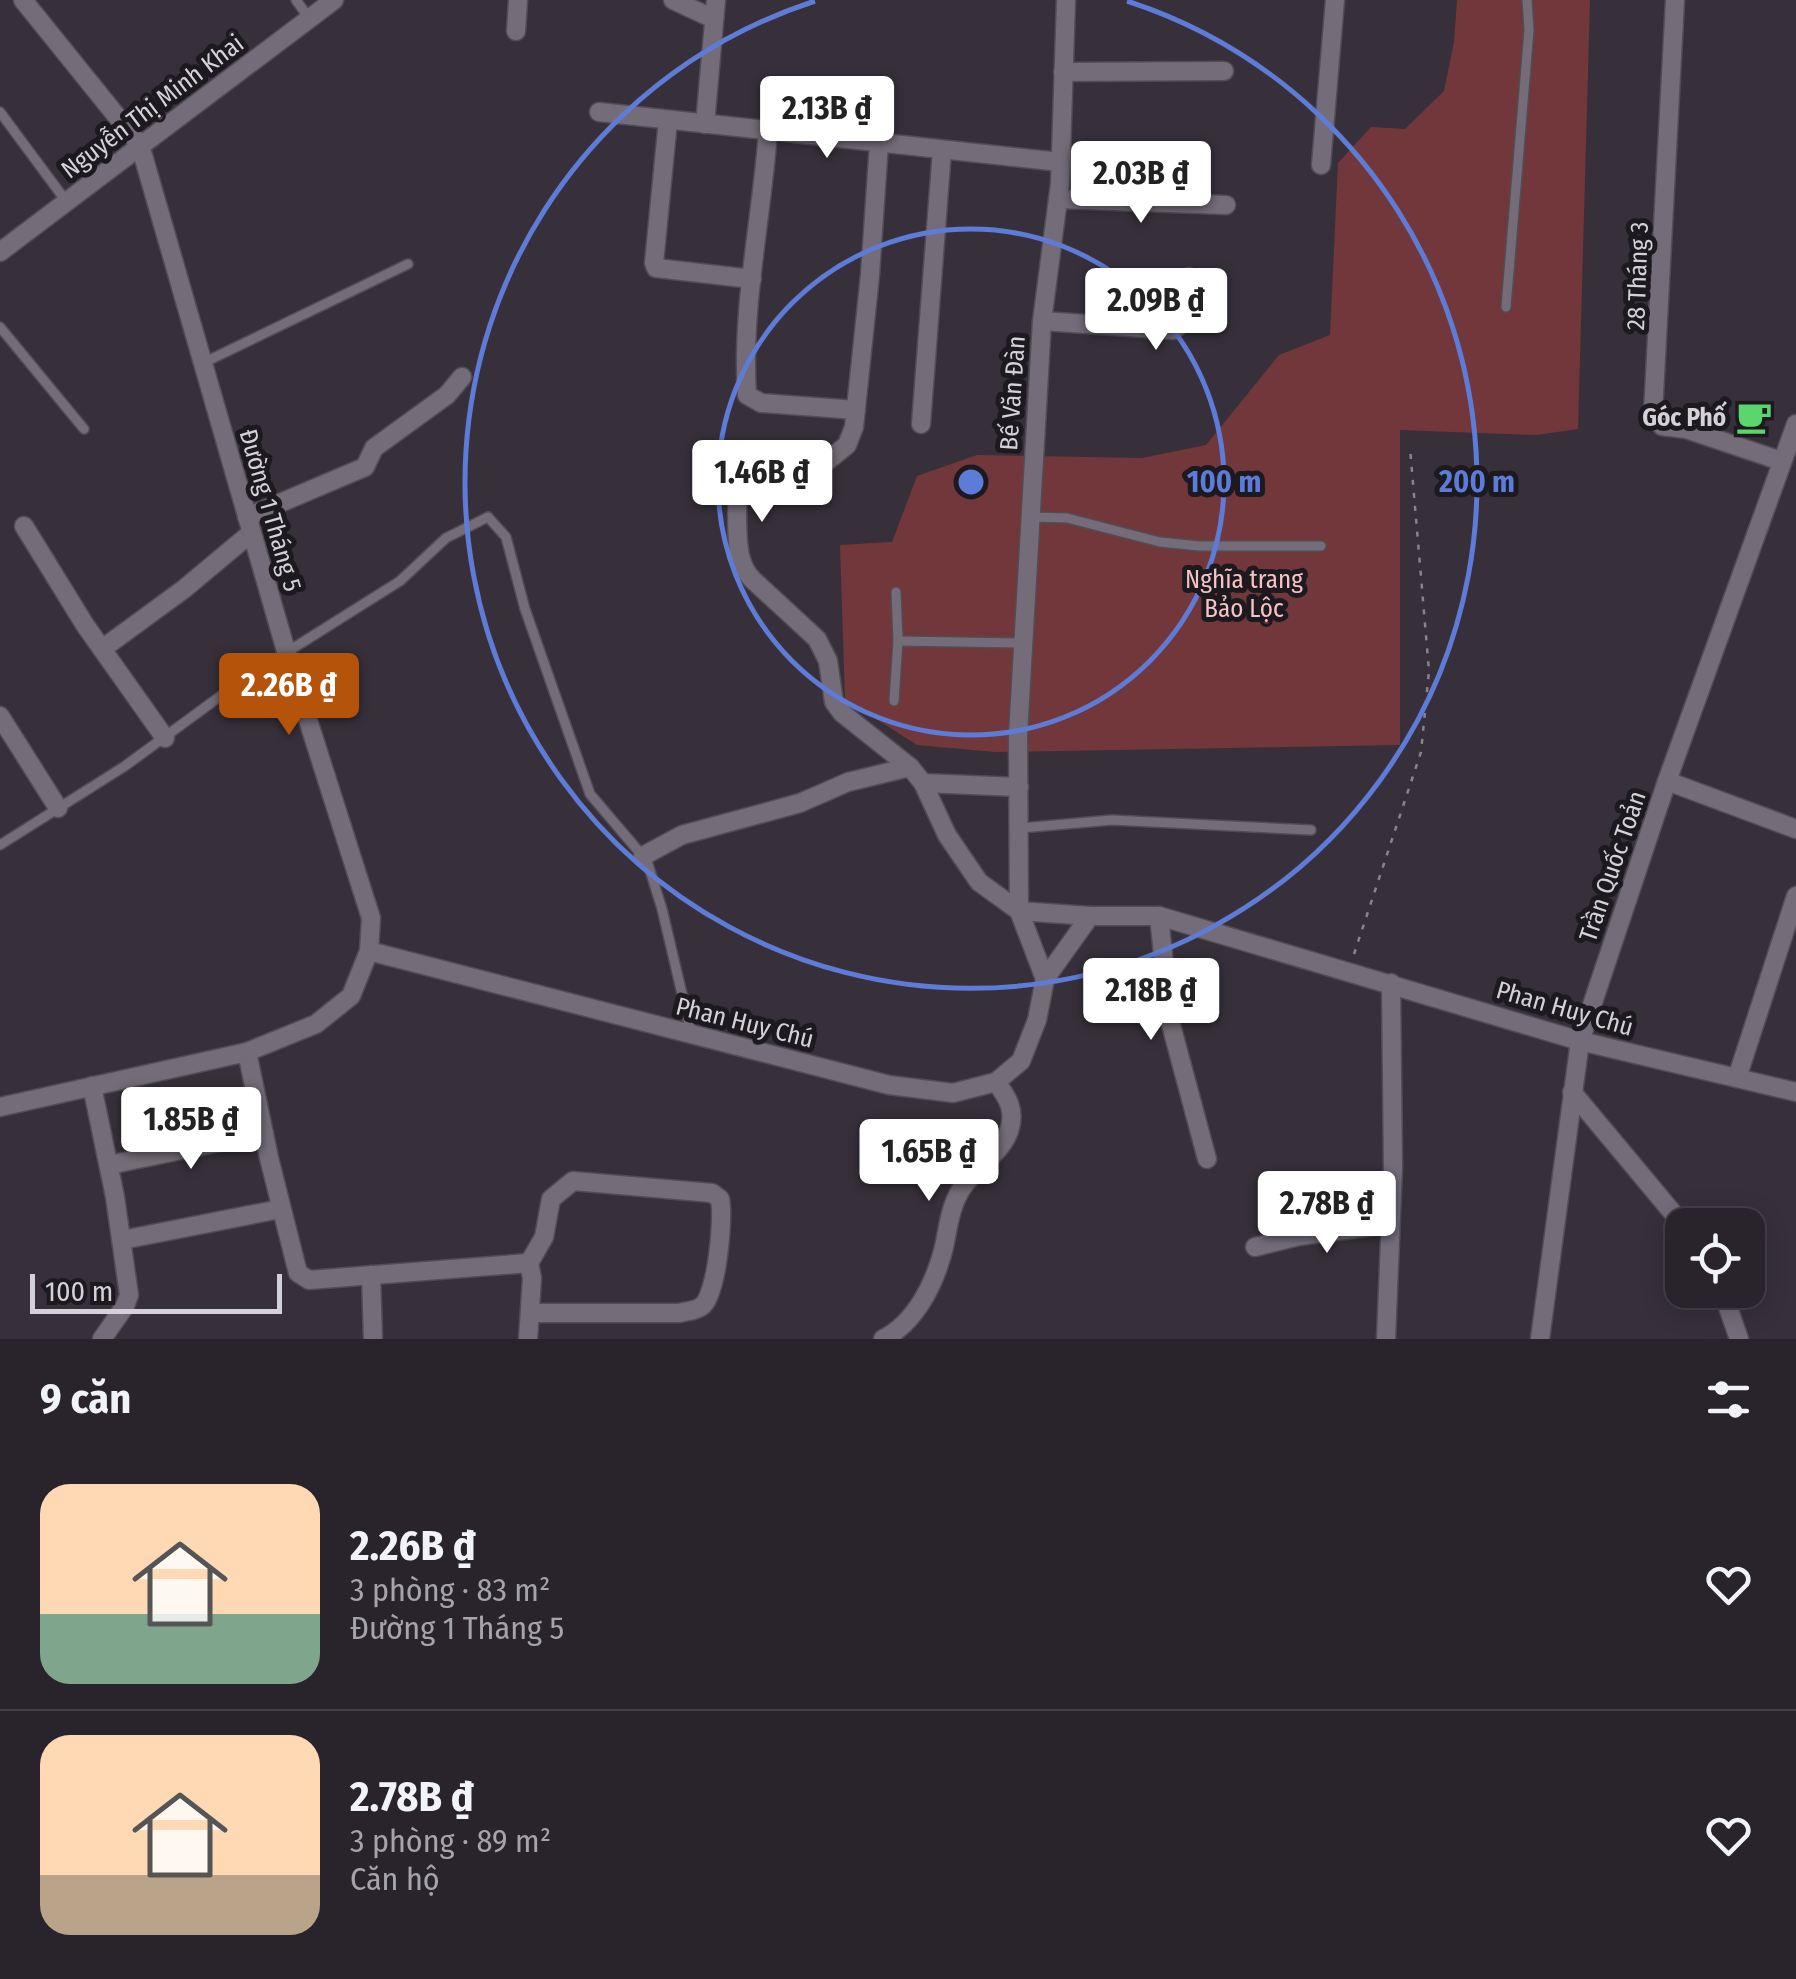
<!DOCTYPE html>
<html lang="vi">
<head>
<meta charset="utf-8">
<style>
  body { margin:0; font-family:"Fira Sans Condensed",sans-serif; background:#353038; color:#f1f3f6; height:100vh; display:flex; flex-direction:column; font-size:38px; white-space:nowrap }
  * { box-sizing:border-box; margin:0 }
  p { font-size:32px; color:#a5a4a9 }
  .icon { flex:none; width:55px; height:55px; fill:none; stroke:currentColor; stroke-width:2; stroke-linecap:round; stroke-linejoin:round }
  .map { position:relative; height:1339px; overflow:hidden }
  .sheet { display:flex; flex-direction:column; background:#29242c; flex:1 }
  .sheet>* { flex:none }
  .fabs { position:absolute; left:1665px; top:1208px; display:grid; gap:20px }
  .fabs a { display:grid; place-items:center; width:100px; height:100px; border-radius:20px; background:#29242c; box-shadow:0 5px 25px #0003,0 0 0 2px #454148; font-size:50px }
  .scale { position:absolute; left:30px; bottom:25px; width:252px; box-sizing:border-box; padding-left:10px; border:5px solid #d5d1d8; border-top:0; font-size:28px; line-height:35px; white-space:nowrap; color:#d5d1d8; -webkit-text-stroke:8px #1c191f; paint-order:stroke }
  .price { position:absolute; translate:-50% -85px; padding:0 22px; border-radius:10px; background:#fff; color:#222; font-size:32px; line-height:65px; filter:drop-shadow(0 2px 5px #0008) }
  .price::after { content:''; position:absolute; left:50%; top:60px; width:30px; height:22px; margin-left:-15px; background:inherit; clip-path:polygon(0 0,100% 0,50% 100%) }
  .price.on { background:#b45309; color:#fff }
  ul { padding:0; list-style:none }
  li { display:flex; align-items:center; gap:30px; height:250px; padding:0 40px }
  li+li { border-top:2px solid #454148 }
  li span { display:grid; place-items:center; flex:none; width:280px; height:200px; border-radius:30px; color:#555 }
  li>.icon { margin-inline-start:auto }
  span .icon { width:120px; height:120px; fill:#fffc; stroke-width:1 }
  li b { font-size:42px }
  h2 { display:flex; justify-content:space-between; align-items:center; height:120px; padding:0 40px; font-size:42px }
  .map>svg:first-child { display:block }
  .green { fill:#72373a }
  .lines { fill:none; stroke-linecap:round; stroke-linejoin:round }
  .service-casing { stroke:#514c55; stroke-width:12 }
  .minor-casing { stroke:#514c55; stroke-width:21 }
  .path { stroke:#88838c; stroke-width:2.5; stroke-dasharray:5 8; stroke-linecap:butt }
  .service { stroke:#746c79; stroke-width:9 }
  .minor { stroke:#746c79; stroke-width:18 }
  .ring { fill:none; stroke:#5d7cd8; stroke-width:5 }
  .labels { text-anchor:middle; stroke-width:10; stroke-linejoin:round; paint-order:stroke }
  .street-label { font-size:25px; fill:#d5d1d8; stroke:#1c191f }
  .poi-label { font-size:25px; font-weight:bold; fill:#d5d1d8; stroke:#1c191f; text-anchor:end }
  .park-label { font-size:25px; fill:#f6c2c3; stroke:#1c191f }
  .centre { fill:#5d7cd8; stroke:#1c191f; stroke-width:5 }
  .ring-label { font-size:30px; text-anchor:middle; font-weight:bold; fill:#5d7cd8; stroke:#1c191f; stroke-width:10; stroke-linejoin:round; paint-order:stroke }
</style>
</head>
<body>
<div class="map">
<svg width="1796" height="1339" viewBox="0 0 1796 1339">
  <rect width="100%" height="100%" fill="#37303b"/>
  <!-- green -->
  <polygon class="green" points="1457,0 1590,0 1578,429 1536,435 1400,430 1400,745 995,752 917,745 845,699 840,545 892,542 917,476 977,455 1142,458 1206,445 1279,355 1330,335 1338,163 1371,127 1405,129 1444,91 1454,42"/>
  <g class="lines">
    <defs>
      <g id="service">
        <polyline points="296,0 309,18"/>
        <polyline points="0,112 66,201"/>
        <polyline points="1506,307 1529,30 1527,0"/>
        <polyline points="0,327 84,429"/>
        <polyline points="203,363 408,264"/>
        <polyline points="1031,517 1067,518 1160,542 1199,546 1321,546"/>
        <polyline points="898,641 1023,643"/>
        <polyline points="894,701 898,641 896,592"/>
        <polyline points="1021,828 1112,820 1311,830"/>
        <polyline points="0,845 125,766 241,681 400,581 446,538 488,517 506,537 525,609 590,794 647,861 662,909 691,1032"/>
      </g>
      <g id="minor">
        <polyline points="673,0 714,19"/>
        <polyline points="1675,0 1653,413 1662,426 1686,429 1781,461"/>
        <polyline points="516,31 518,0"/>
        <polyline points="1063,72 1224,71"/>
        <polyline points="599,112 1060,162"/>
        <polyline points="668,120 654,263 656,268 752,279"/>
        <polyline points="705,124 716,0"/>
        <path d="M768,131C762,218 741,307 747,395L761,403L856,410"/>
        <path d="M879,143L870,275L854,427L847,445L821,466L756,459C749,462 746,462 743,468C735,481 736,543 741,559C743,567 747,574 753,580L817,639L828,661L834,702L842,713L910,767L923,783L947,835L979,882L1019,911L1090,916L1045,979L1019,911L1018,735L1042,321L1060,184L1066,0"/>
        <polyline points="1321,165 1335,0"/>
        <polyline points="1058,199 1226,205"/>
        <polyline points="0,252 334,0"/>
        <polyline points="1042,321 1173,330 1187,320 1189,277"/>
        <polyline points="921,424 942,150"/>
        <polyline points="247,517 365,467 374,448 447,395 462,377"/>
        <polyline points="24,526 85,625 165,738"/>
        <polyline points="102,649 184,589 251,533"/>
        <polyline points="0,716 58,808"/>
        <polyline points="1667,781 1796,829"/>
        <polyline points="923,783 1019,787"/>
        <polyline points="643,856 682,835 800,803 848,782 910,767"/>
        <polyline points="1090,916 1159,916 1580,1041 1796,1092"/>
        <polyline points="1159,916 1170,1021 1207,1159"/>
        <polyline points="369,951 889,1085 953,1093 996,1082 1021,1061 1037,1020 1045,979"/>
        <polyline points="247,1052 269,1158 298,1273 309,1280 529,1263 532,1278 528,1339"/>
        <polyline points="1737,1078 1796,896"/>
        <polyline points="92,1086 115,1197 129,1295 125,1306 102,1339"/>
        <polyline points="1572,1092 1683,1225"/>
        <polyline points="0,1107 247,1052 316,1024 351,996 369,951 371,918 286,651 140,145 23,0"/>
        <polyline points="109,1165 264,1133"/>
        <polyline points="122,1240 280,1209"/>
        <polyline points="1255,1247 1299,1236 1390,1224"/>
        <path d="M529,1263L544,1237L551,1199L573,1181L712,1193L720,1199C724,1217 717,1295 702,1306C696,1311 687,1311 679,1313H530"/>
        <polyline points="371,1275 373,1339"/>
        <polyline points="1722,1290 1739,1339"/>
        <path d="M883,1339C915,1323 934,1285 943,1251C948,1231 949,1210 960,1191C972,1170 1001,1154 1009,1131C1016,1111 1008,1098 996,1082"/>
        <polyline points="1386,1339 1393,1167 1391,983"/>
        <polyline points="1540,1339 1580,1041 1667,781 1796,424"/>
      </g>
    </defs>
    <!-- service casing -->
    <use href="#service" class="service-casing"/>
    <!-- minor casing -->
    <use href="#minor" class="minor-casing"/>
    <!-- path -->
    <polyline class="path" points="1354,954 1421,752 1429,671 1410,448"/>
    <!-- service -->
    <use href="#service" class="service"/>
    <!-- minor -->
    <use href="#minor" class="minor"/>
  </g>
  <!-- distance rings -->
  <g class="ring">
    <circle cx="971" cy="482" r="253"/>
    <path d="M1127 1A506 506 0 1 1 815 1"/>
  </g>
  <!-- icons -->
  <defs>
    <symbol id="cafe-bare" viewBox="-9 -9 18 18"><path d="M-5.5-4.5H6V0H3Q3 3.5 0 3.5H-2.5Q-5.5 3.5-5.5 0ZM3-3.2v2h1.7v-2ZM-6 4.5H4V6H-6Z" fill="#5bd56e" stroke="#1c191f" stroke-width="2.5" paint-order="stroke"/></symbol>
  </defs>
  <g fill-rule="evenodd">
    <use href="#cafe-bare" x="1729" y="392" width="50" height="50"/>
  </g>
  <g class="labels">
    <!-- street labels -->
    <g class="street-label">
      <text transform="translate(152 106) rotate(-37)" y="9">Nguyễn Thị Minh Khai</text>
      <text transform="translate(1637 276) rotate(-88)" y="9">28 Tháng 3</text>
      <text transform="translate(1012 393) rotate(-86)" y="9">Bế Văn Đàn</text>
      <text transform="translate(271 510) rotate(74)" y="9">Đường 1 Tháng 5</text>
      <text transform="translate(1612 866) rotate(-71)" y="9">Trần Quốc Toản</text>
      <text transform="translate(1565 1008) rotate(16)" y="9">Phan Huy Chú</text>
      <text transform="translate(745 1022) rotate(14)" y="9">Phan Huy Chú</text>
    </g>
    <!-- poi labels -->
    <g class="poi-label">
      <text x="1726" y="426">Góc Phố</text>
    </g>
    <!-- park labels -->
    <g class="park-label">
      <text x="1244" y="588">Nghĩa trang<tspan x="1244" dy="29">Bảo Lộc</tspan></text>
    </g>
  </g>
  <circle cx="971" cy="482" r="15" class="centre"/>
  <g class="ring-label">
    <text x="1224" y="492">100 m</text>
    <text x="1477" y="492">200 m</text>
  </g>
</svg>
<div class="fabs">
<a><svg class="icon" aria-label="locate" viewBox="0 0 24 24"><circle cx="12" cy="12" r="6"/><path d="M12 2v4M12 18v4M2 12h4M18 12h4"/></svg></a>
</div>
<div class="scale">100 m</div>
<b class="price" style="left:827px;top:161px">2.13B ₫</b>
<b class="price" style="left:1141px;top:226px">2.03B ₫</b>
<b class="price" style="left:1156px;top:353px">2.09B ₫</b>
<b class="price" style="left:762px;top:525px">1.46B ₫</b>
<b class="price on" style="left:289px;top:738px">2.26B ₫</b>
<b class="price" style="left:1151px;top:1043px">2.18B ₫</b>
<b class="price" style="left:191px;top:1172px">1.85B ₫</b>
<b class="price" style="left:929px;top:1204px">1.65B ₫</b>
<b class="price" style="left:1327px;top:1256px">2.78B ₫</b>
</div>
<section class="sheet">
<h2>9 căn<svg class="icon" aria-label="filters" viewBox="0 0 24 24"><path d="M4 7h16M4 17h16"/><circle cx="9" cy="7" r="2"/><circle cx="15" cy="17" r="2"/></svg></h2>
<ul>
<li><span style="background:linear-gradient(#ffd9b3 65%,#7fa58c 0)"><svg class="icon" aria-label="home" viewBox="0 0 24 24"><path d="M3 11l9-7 9 7M6 9v11h12V9"/></svg></span><div><b>2.26B ₫</b><p>3 phòng · 83 m²</p><p>Đường 1 Tháng 5</p></div><svg class="icon" aria-label="heart" viewBox="0 0 24 24"><path d="M12 20l-8-8c-3-5 5-10 8-4 3-6 11-1 8 4z"/></svg></li>
<li><span style="background:linear-gradient(#ffd9b3 70%,#b9a48a 0)"><svg class="icon" aria-label="home" viewBox="0 0 24 24"><path d="M3 11l9-7 9 7M6 9v11h12V9"/></svg></span><div><b>2.78B ₫</b><p>3 phòng · 89 m²</p><p>Căn hộ</p></div><svg class="icon" aria-label="heart" viewBox="0 0 24 24"><path d="M12 20l-8-8c-3-5 5-10 8-4 3-6 11-1 8 4z"/></svg></li>
</ul>
</section>
</body>
</html>
